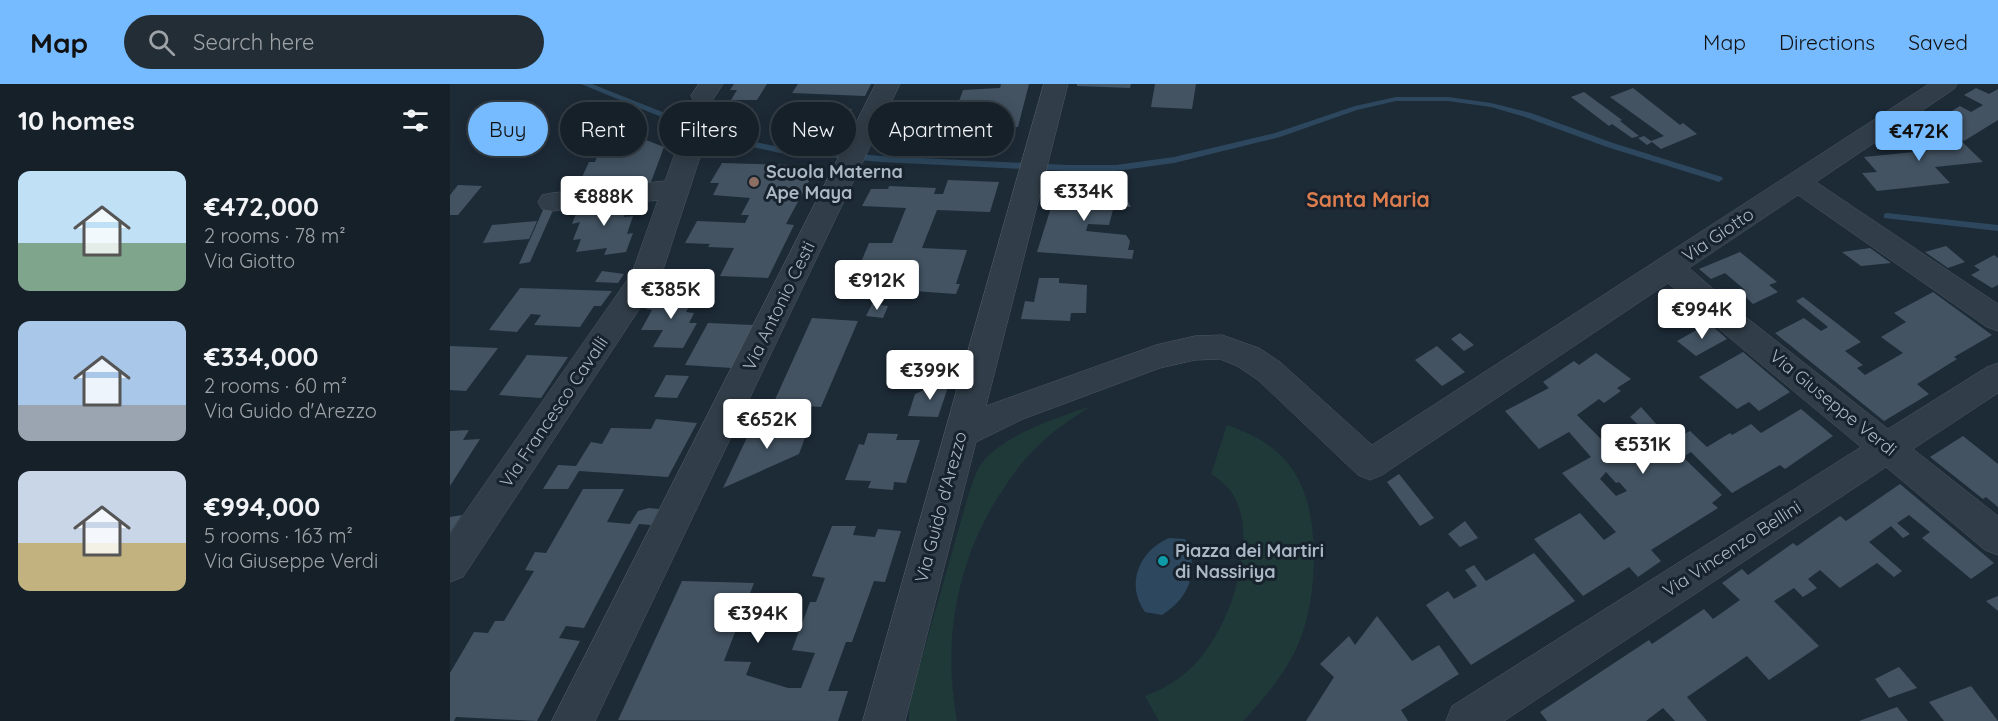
<!DOCTYPE html>
<html lang="en">
<head>
<meta charset="utf-8">
<style>
  body { margin:0; font-family:Quicksand,sans-serif; background:#232d35; color:#f1f3f6; height:100vh; display:flex; flex-direction:column; font-size:22px; white-space:nowrap }
  * { box-sizing:border-box; margin:0 }
  p { font-size:20px; color:#9ea3a8 }
  .icon { flex:none; width:33px; height:33px; fill:none; stroke:currentColor; stroke-width:2; stroke-linecap:round; stroke-linejoin:round }
  .map { position:relative; flex:1; overflow:hidden }
  .drawer { display:flex; flex-direction:column; background:#162029; width:450px }
  .drawer>* { flex:none }
  .hud { position:absolute; left:18px; top:18px; width:570px; height:54px; display:flex; gap:12px }
  .price { position:absolute; translate:-50% -51px; padding:0 14px; border-radius:6px; background:#fff; color:#222; font-size:20px; line-height:39px; filter:drop-shadow(0 2px 3px #0008) }
  .price::after { content:''; position:absolute; left:50%; top:36px; width:18px; height:14px; margin-left:-9px; background:inherit; clip-path:polygon(0 0,100% 0,50% 100%) }
  .price.active { background:#76baff; color:#111 }
  ul { padding:0; list-style:none }
  li { display:flex; align-items:center; gap:18px; height:150px; padding:0 18px }
  li span { display:grid; place-items:center; flex:none; width:168px; height:120px; border-radius:12px; color:#555 }
  li>.icon { margin-inline-start:auto }
  span .icon { width:72px; height:72px; fill:#fffc; stroke-width:1 }
  li b { font-size:26px }
  h2 { display:flex; justify-content:space-between; align-items:center; height:72px; padding:0 18px; font-size:26px }
  .chip { padding:0 21px; border-radius:27px; background:#162029; box-shadow:0 3px 15px #0003,0 0 0 2px #353e46; font-size:21px; line-height:54px }
  .chip.active { background:#76baff; color:#111 }
  header { display:flex; align-items:center; gap:36px; box-sizing:border-box; height:84px; padding:0 30px; background:#76baff; color:#111 }
  header strong { font-size:28px }
  nav { display:flex; gap:33px; margin-inline-start:auto; font-size:21px }
  .search { width:420px; height:54px; background:#232d35; display:flex; align-items:center; gap:15px; box-sizing:border-box; padding:0 21px; border-radius:33px; color:#9ea3a8; font-size:22px }
  main { display:flex; flex:1; min-height:0 }
  .map>svg:first-child { display:block }
  .green { fill:#1f3838 }
  .water { fill:#2d485e }
  .lines { fill:none; stroke-linecap:round; stroke-linejoin:round }
  .stream { fill:#2d485e; fill-rule:evenodd }
  .building { fill:#435362; fill-rule:evenodd }
  .minor-casing { stroke:#4c5863; stroke-width:1 }
  .minor { fill:#313d48; fill-rule:evenodd }
  .education-dot { fill:#8d6e63; stroke:#17222c; stroke-width:2 }
  .culture-dot { fill:#0f9aa8; stroke:#17222c; stroke-width:2 }
  .labels { text-anchor:middle; stroke-width:6; stroke-linejoin:round; paint-order:stroke }
  .poi-label { font-size:18px; font-weight:bold; fill:#abb8c5; stroke:#17222c; text-anchor:start }
  .street-label { font-size:18px; fill:#abb8c5; stroke:#17222c }
  .quarter-label { font-size:21px; font-weight:bold; fill:#dc7d4f; stroke:#17222c }
</style>
</head>
<body>
<header>
<strong>Map</strong>
<div class="search"><svg class="icon" aria-label="search" viewBox="0 0 24 24"><circle cx="10" cy="10" r="6"/><path d="M15 15l6 6"/></svg>Search here</div>
<nav><a>Map</a><a>Directions</a><a>Saved</a></nav>
</header>
<main>
<section class="drawer">
<h2>10 homes<svg class="icon" aria-label="filters" viewBox="0 0 24 24"><path d="M4 7h16M4 17h16"/><circle cx="9" cy="7" r="2"/><circle cx="15" cy="17" r="2"/></svg></h2>
<ul>
<li><span style="background:linear-gradient(#bfe0f5 60%,#7fa58c 0)"><svg class="icon" aria-label="home" viewBox="0 0 24 24"><path d="M3 11l9-7 9 7M6 9v11h12V9"/></svg></span><div><b>€472,000</b><p>2 rooms · 78 m²</p><p>Via Giotto</p></div></li>
<li><span style="background:linear-gradient(#a9c7e8 70%,#9aa5b1 0)"><svg class="icon" aria-label="home" viewBox="0 0 24 24"><path d="M3 11l9-7 9 7M6 9v11h12V9"/></svg></span><div><b>€334,000</b><p>2 rooms · 60 m²</p><p>Via Guido d'Arezzo</p></div></li>
<li><span style="background:linear-gradient(#c9d6e8 60%,#c2b280 0)"><svg class="icon" aria-label="home" viewBox="0 0 24 24"><path d="M3 11l9-7 9 7M6 9v11h12V9"/></svg></span><div><b>€994,000</b><p>5 rooms · 163 m²</p><p>Via Giuseppe Verdi</p></div></li>
</ul>
</section>
<div class="map">
<svg width="1548" height="637" viewBox="0 0 1548 637">
  <rect width="100%" height="100%" fill="#1d2b37"/>
  <!-- green -->
  <g class="green">
    <path d="M641,322C623,334 605,345 590,360C572,376 558,397 545,418C505,485 493,560 507,637H459V619L518,412C521,403 524,394 528,385C547,352 607,334 641,322Z"/>
    <path d="M777,341C843,363 862,403 864,469C864,502 860,534 847,563C834,591 814,615 793,637H709L695,612C714,605 728,596 742,583C778,549 810,459 784,412C779,403 770,396 761,390Z"/>
  </g>
  <!-- water -->
  <path class="water" d="M719,454L735,455C750,486 740,513 712,531L695,528C675,500 689,467 719,454Z"/>
  <g class="lines">
    <!-- stream -->
    <g class="stream">
      <polygon points="131,0 142,0 270,51 330,63 431,72 617,81 666,81 724,73 825,49 905,22 946,13 998,13 1041,19 1081,29 1163,59 1272,93 1273,95 1269,98 1266,97 1157,63 1075,33 1041,23 998,17 946,17 907,26 830,53 724,79 666,87 617,87 431,78 330,69 265,55"/>
      <polygon points="1437,129 1548,141 1548,147 1434,134 1434,130"/>
    </g>
  </g>
  <!-- building -->
  <g class="building">
    <polygon points="284,0 317,0 307,16 281,16 287,6 280,6"/>
    <polygon points="348,0 421,0 415,12 342,9"/>
    <polygon points="551,0 579,0 568,43 533,43 530,54 513,53 511,58 496,58 497,55 489,55 484,62 457,62 463,47 469,47 471,41 448,41 456,22 471,23 473,19 485,19 483,22 491,22 488,31 504,31 513,6 550,4"/>
    <polygon points="627,0 681,0 680,4 627,2"/>
    <polygon points="705,0 746,0 742,25 701,23"/>
    <polygon points="1183,4 1230,41 1233,39 1247,50 1211,65 1202,58 1197,61 1188,54 1194,52 1201,57 1214,52 1160,13"/>
    <polygon points="1526,4 1539,10 1548,5 1548,36 1514,57 1490,34 1510,22 1521,28 1533,21 1514,11"/>
    <polygon points="1134,8 1172,36 1170,37 1189,52 1182,54 1162,40 1159,42 1121,13"/>
    <polygon points="350,23 402,25 392,44 375,43 370,48 338,44"/>
    <polygon points="173,47 214,63 201,98 127,104 139,78 145,78 157,48"/>
    <polygon points="1502,48 1533,78 1485,83 1500,99 1427,107 1412,89 1427,88 1414,73 1464,68 1449,53"/>
    <polygon points="272,79 339,81 337,85 365,86 336,140 344,141 318,194 270,192 284,164 258,163 260,160 235,159 247,137 295,139 299,131 291,131 300,114 263,111 269,99 260,99"/>
    <polygon points="498,96 549,98 540,128 487,126 472,164 517,166 506,200 510,200 506,210 450,206 455,193 447,194 444,191 453,180 411,178 419,159 442,159 456,124 412,122 421,105 438,105 439,102 486,104 484,110 493,110"/>
    <polygon points="8,101 32,102 8,131 0,131 0,111"/>
    <polygon points="600,102 670,102 681,123 664,122 659,141 638,140 636,147 676,151 680,157 678,166 684,166 682,175 587,168 603,117 597,116"/>
    <polygon points="180,116 174,133 183,132 177,150 183,149 176,168 154,171 157,164 126,168 131,155 123,156 130,138 122,140 129,122"/>
    <polygon points="104,124 80,178 69,180 93,126"/>
    <polygon points="87,137 79,155 33,159 42,141"/>
    <polygon points="1496,162 1515,178 1498,184 1475,168"/>
    <polygon points="1420,164 1441,179 1411,182 1392,168"/>
    <polygon points="1290,168 1327,198 1319,201 1328,208 1303,220 1290,208 1295,206 1275,189 1261,195 1249,185"/>
    <polygon points="1544,171 1548,174 1548,201 1542,204 1521,191 1530,186 1524,182"/>
    <polygon points="152,187 174,190 168,199 145,198"/>
    <polygon points="589,194 609,194 609,199 637,201 636,229 621,229 620,237 571,235 575,217 584,218"/>
    <polygon points="70,204 162,207 151,222 144,222 130,243 84,241 91,231 81,230 67,248 39,246"/>
    <polygon points="1483,208 1542,251 1504,273 1507,275 1467,300 1479,310 1434,337 1325,249 1354,234 1371,247 1378,243 1346,217 1353,213 1411,258 1395,267 1413,281 1407,284 1415,291 1453,269 1431,253 1456,238 1444,229"/>
    <polygon points="206,210 246,211 236,228 244,229 239,239 247,239 233,264 203,263 213,246 191,246 202,226 196,225"/>
    <polygon points="422,220 438,222 433,234 416,232"/>
    <polygon points="362,234 408,237 371,323 323,320"/>
    <polygon points="258,239 303,241 282,284 235,281"/>
    <polygon points="1259,239 1277,255 1246,272 1227,257"/>
    <polygon points="1010,249 1024,261 1014,267 1001,255"/>
    <polygon points="0,262 48,264 16,307 0,306"/>
    <polygon points="987,262 1015,288 992,302 965,276"/>
    <polygon points="1293,268 1340,308 1309,327 1299,318 1287,325 1249,293"/>
    <path d="M1146,269L1181,295L1167,304L1171,307L1154,319L1149,315L1127,331L1165,369L1181,360L1193,372L1240,347L1257,363L1280,349L1282,351L1301,340L1311,349L1351,325L1383,352L1335,385L1330,381L1282,409L1241,368L1233,373L1272,411L1262,419L1268,424L1201,466L1211,477L1188,493L1179,483L1133,512L1084,455L1130,429L1154,456L1166,448L1112,389L1141,373L1119,348L1089,365L1055,327L1099,304L1093,298L1124,277L1129,281ZM1156,388L1166,399L1169,398L1177,407L1166,412L1150,395Z"/>
    <polygon points="77,271 118,273 91,314 49,311"/>
    <polygon points="216,291 239,292 227,314 204,313"/>
    <polygon points="501,294 488,333 458,332 465,310"/>
    <polygon points="1191,323 1208,342 1196,348 1180,333"/>
    <polygon points="206,335 247,339 218,393 129,387 118,405 93,405 108,381 126,382 141,358 152,360 161,344 201,345"/>
    <polygon points="302,343 359,343 349,370 273,404"/>
    <polygon points="19,346 13,356 30,355 0,402 0,347"/>
    <polygon points="418,349 448,350 446,356 470,356 456,399 444,398 443,406 418,404 421,397 395,396 409,360 414,361"/>
    <polygon points="1513,352 1548,380 1548,423 1536,413 1533,415 1480,373"/>
    <polygon points="949,390 984,434 970,442 937,398"/>
    <polygon points="1450,400 1544,479 1521,495 1472,454 1480,448 1459,431 1447,439 1460,450 1453,454 1441,442 1419,458 1452,487 1444,493 1427,479 1390,504 1370,486 1358,495 1367,504 1353,513 1344,504 1324,517 1369,562 1319,596 1297,572 1237,613 1257,637 1225,637 1213,624 1196,637 1097,637 1090,628 1199,556 1202,560 1254,525 1263,535 1290,516 1272,499 1292,485 1298,491 1343,459 1347,462 1390,432 1396,437"/>
    <polygon points="133,405 174,405 157,438 180,440 188,427 199,424 209,425 201,441 189,440 134,544 116,542 109,554 130,557 87,637 6,633 4,637 0,637 0,589 24,548 38,549 45,537 54,537 84,487 75,486 85,468 96,469"/>
    <polygon points="12,431 0,449 0,433"/>
    <polygon points="1015,437 1028,454 1010,463 998,450"/>
    <polygon points="382,442 406,442 403,451 425,453 428,445 451,447 435,498 424,497 402,558 396,558 378,607 398,607 388,637 168,636 232,497 304,499 274,577 301,578 296,591 338,604 351,604 365,569 342,566 360,518 366,518 375,494 362,492"/>
    <polygon points="1084,469 1125,517 1021,581 976,521 998,507 1004,515 1027,502 1015,486 1024,481 1036,497"/>
    <polygon points="1548,512 1548,527 1536,517"/>
    <polygon points="927,532 962,577 989,561 1009,590 951,626 958,637 856,637 884,593 870,580 899,552 905,561"/>
    <polygon points="1449,583 1467,604 1439,614 1425,595"/>
    <polygon points="1521,602 1548,637 1494,637 1479,618"/>
    <polygon points="1447,623 1458,637 1409,637"/>
  </g>
  <g class="lines">
    <defs>
      <g id="minor">
        <polygon points="249,0 273,0 262,17 253,19 244,17 241,12"/>
        <polygon points="426,0 450,0 145,637 102,637"/>
        <polygon points="594,0 618,0 536,322 706,261 745,252 772,251 809,264 830,278 922,361 1479,0 1507,0 1504,5 1366,98 1548,220 1548,247 1537,243 1348,111 1239,184 1297,234 1438,345 1537,283 1548,279 1548,309 1463,365 1548,432 1548,471 1535,466 1436,383 1054,637 996,637 1002,622 1411,363 1275,250 1218,199 932,391 920,396 908,391 808,296 787,282 770,275 745,276 710,284 573,335 526,358 455,637 413,637"/>
        <polygon points="242,50 251,52 255,58 211,192 13,493 0,498 0,450 182,189 208,116 102,127 92,125 88,118 92,111 102,109 215,97 229,58 233,52"/>
      </g>
    </defs>
    <!-- minor casing -->
    <use href="#minor" class="minor-casing"/>
    <!-- minor -->
    <use href="#minor" class="minor"/>
  </g>
  <!-- markers -->
  <circle class="education-dot" cx="304" cy="98" r="6"/>
  <circle class="culture-dot" cx="713" cy="477" r="6"/>
  <g class="labels">
    <!-- poi labels -->
    <g class="poi-label">
      <text x="316" y="94">Scuola Materna<tspan x="316" dy="21">Ape Maya</tspan></text>
      <text x="725" y="473">Piazza dei Martiri<tspan x="725" dy="21">di Nassiriya</tspan></text>
    </g>
    <!-- street labels -->
    <g class="street-label">
      <text transform="translate(1268 151) rotate(-34)" y="6">Via Giotto</text>
      <text transform="translate(329 222) rotate(-64)" y="6">Via Antonio Cesti</text>
      <text transform="translate(1383 319) rotate(39)" y="6">Via Giuseppe Verdi</text>
      <text transform="translate(104 328) rotate(-56)" y="6">Via Francesco Cavalli</text>
      <text transform="translate(491 423) rotate(-75)" y="6">Via Guido d'Arezzo</text>
      <text transform="translate(1282 465) rotate(-33)" y="6">Via Vincenzo Bellini</text>
    </g>
    <!-- quarter labels -->
    <g class="quarter-label">
      <text x="918" y="123">Santa Maria</text>
    </g>
  </g>
</svg>
<b class="price active" style="left:1469px;top:78px">€472K</b>
<b class="price" style="left:634px;top:138px">€334K</b>
<b class="price" style="left:154px;top:143px">€888K</b>
<b class="price" style="left:427px;top:227px">€912K</b>
<b class="price" style="left:221px;top:236px">€385K</b>
<b class="price" style="left:1252px;top:256px">€994K</b>
<b class="price" style="left:480px;top:317px">€399K</b>
<b class="price" style="left:317px;top:366px">€652K</b>
<b class="price" style="left:1193px;top:391px">€531K</b>
<b class="price" style="left:308px;top:560px">€394K</b>
<div class="hud">
<a class="chip active">Buy</a>
<a class="chip">Rent</a>
<a class="chip">Filters</a>
<a class="chip">New</a>
<a class="chip">Apartment</a>
</div>
</div>
</main>
</body>
</html>
